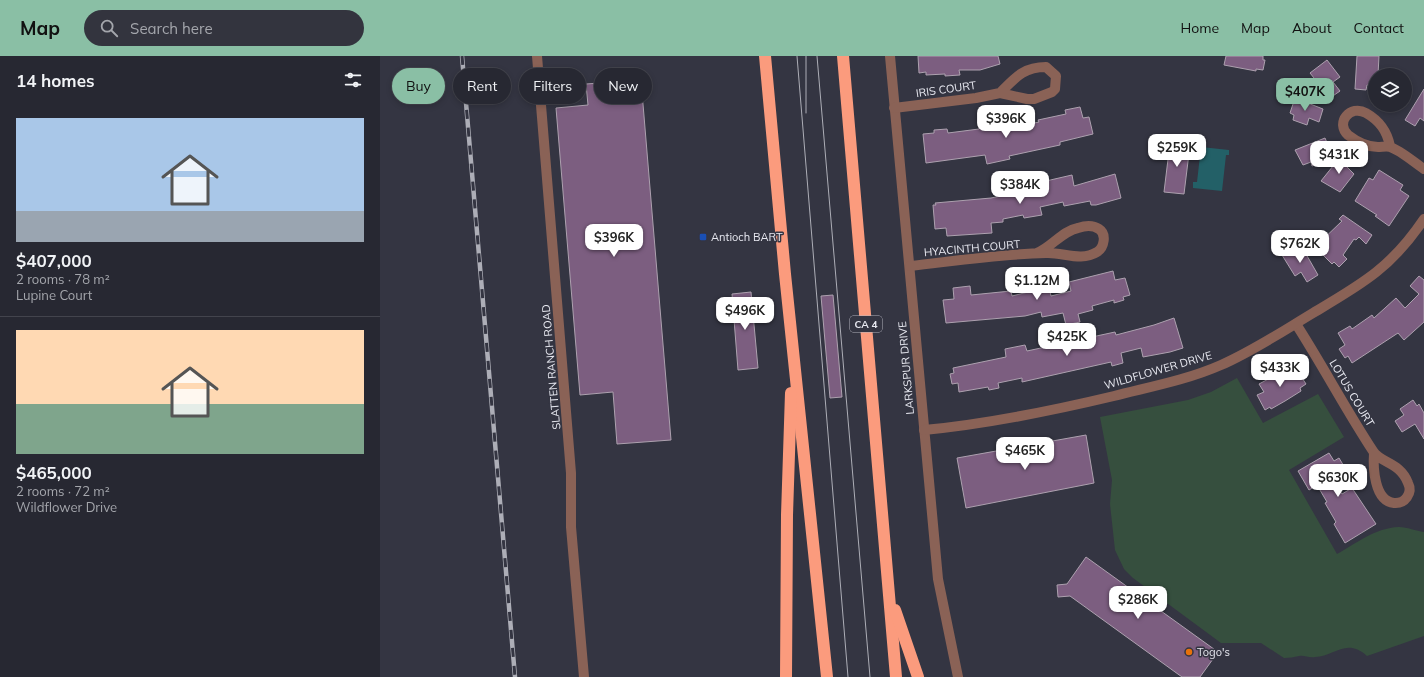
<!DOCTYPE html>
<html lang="en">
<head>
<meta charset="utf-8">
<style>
  body { margin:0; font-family:Mulish,sans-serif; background:#33343e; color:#f1f3f6; height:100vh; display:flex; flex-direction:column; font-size:15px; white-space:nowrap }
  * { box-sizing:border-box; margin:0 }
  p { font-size:13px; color:#a4a6ac }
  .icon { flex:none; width:22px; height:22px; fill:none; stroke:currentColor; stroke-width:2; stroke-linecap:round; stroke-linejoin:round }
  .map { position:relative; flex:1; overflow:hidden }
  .side { display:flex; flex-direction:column; background:#272832; width:380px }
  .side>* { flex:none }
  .guide { position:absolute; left:12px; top:12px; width:380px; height:36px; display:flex; gap:8px }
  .fabs { position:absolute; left:988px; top:12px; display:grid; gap:8px }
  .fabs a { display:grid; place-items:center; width:44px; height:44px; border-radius:50%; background:#272832; box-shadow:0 2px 6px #0003,0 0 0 1px #43444d; font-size:20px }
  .price { position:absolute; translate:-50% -34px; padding:0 9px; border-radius:8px; background:#fff; color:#222; font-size:13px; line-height:26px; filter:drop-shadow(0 1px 2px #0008) }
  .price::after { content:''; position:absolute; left:50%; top:24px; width:12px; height:9px; margin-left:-6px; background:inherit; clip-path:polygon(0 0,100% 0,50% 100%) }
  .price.active { background:#8abfa5; color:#111 }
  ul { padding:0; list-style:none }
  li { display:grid; align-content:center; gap:8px; height:212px; padding:0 16px }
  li+li { border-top:1px solid #43444d }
  li span { display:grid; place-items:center; height:124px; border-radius:0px; color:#555 }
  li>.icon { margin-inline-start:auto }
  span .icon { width:72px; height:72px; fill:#fffc; stroke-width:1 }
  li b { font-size:17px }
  h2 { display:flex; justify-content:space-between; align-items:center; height:48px; padding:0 16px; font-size:17px }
  .tag { padding:0 14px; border-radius:18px; background:#272832; box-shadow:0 2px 6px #0003,0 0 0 1px #43444d; font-size:14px; line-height:36px }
  .tag.active { background:#8abfa5; color:#111 }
  header { display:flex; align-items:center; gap:24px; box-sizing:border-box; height:56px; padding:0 20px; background:#8abfa5; color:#111 }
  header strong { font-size:19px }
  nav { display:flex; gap:22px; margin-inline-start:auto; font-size:14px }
  .search { width:280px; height:36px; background:#33343e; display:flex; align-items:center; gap:10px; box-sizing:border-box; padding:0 14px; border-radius:22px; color:#a4a6ac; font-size:15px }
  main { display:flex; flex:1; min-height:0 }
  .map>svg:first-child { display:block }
  .green { fill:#364f3e }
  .water { fill:#236067 }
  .building { fill:#7c5e80; stroke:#ada1af }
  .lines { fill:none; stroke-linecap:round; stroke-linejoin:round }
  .minor { stroke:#8a6256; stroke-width:10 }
  .highway { stroke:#fb9b7d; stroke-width:12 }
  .tram { stroke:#adaeb7; stroke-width:1 }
  .rail-casing { stroke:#adaeb7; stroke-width:4.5 }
  .rail { stroke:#343542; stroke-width:3; stroke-dasharray:9; stroke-linecap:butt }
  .transit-dot { fill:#1a4fb4; stroke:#343542; stroke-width:1.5 }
  .food-dot { fill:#e8710a; stroke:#343542; stroke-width:1.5 }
  .labels { text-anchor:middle; stroke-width:3; stroke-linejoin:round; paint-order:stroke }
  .shield { fill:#343542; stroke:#b2b3bc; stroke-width:1 }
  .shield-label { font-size:10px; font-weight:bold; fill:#e8e9f1 }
  .street-label { font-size:11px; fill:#e8e9f1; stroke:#343542 }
  .poi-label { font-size:11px; fill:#e8e9f1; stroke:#343542; text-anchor:start }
</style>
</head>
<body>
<header>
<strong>Map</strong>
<div class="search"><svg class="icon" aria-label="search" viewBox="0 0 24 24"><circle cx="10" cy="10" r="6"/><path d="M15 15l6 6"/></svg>Search here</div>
<nav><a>Home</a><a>Map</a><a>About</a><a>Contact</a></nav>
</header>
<main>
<section class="side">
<h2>14 homes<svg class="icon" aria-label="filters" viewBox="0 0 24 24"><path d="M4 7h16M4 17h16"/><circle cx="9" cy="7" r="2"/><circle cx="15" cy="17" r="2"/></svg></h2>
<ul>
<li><span style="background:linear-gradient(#a9c7e8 75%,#9aa5b1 0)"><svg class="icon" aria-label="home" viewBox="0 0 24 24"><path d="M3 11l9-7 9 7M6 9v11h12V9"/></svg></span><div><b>$407,000</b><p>2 rooms · 78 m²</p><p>Lupine Court</p></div></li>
<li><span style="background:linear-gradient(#ffd9b3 60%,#7fa58c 0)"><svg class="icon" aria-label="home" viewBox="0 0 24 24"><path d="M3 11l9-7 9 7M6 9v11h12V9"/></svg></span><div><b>$465,000</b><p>2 rooms · 72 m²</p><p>Wildflower Drive</p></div></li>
</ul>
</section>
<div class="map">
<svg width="1044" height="621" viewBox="0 0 1044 621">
  <rect width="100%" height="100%" fill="#343542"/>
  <!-- green -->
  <path class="green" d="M857,322L883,367L938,338L964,381L909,414L957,498C977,487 995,472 1019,471C1027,471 1036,475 1044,476V580L987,600C966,581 954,601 935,601C929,602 924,599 919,600C914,601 909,602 904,602L881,587H841L753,522L744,513L735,494L730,448L732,424L720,361L808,344L831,336Z"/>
  <!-- water -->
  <polygon class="water" points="821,91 849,94 849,99 846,99 842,135 813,132 813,126 817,126"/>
  <!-- building -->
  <g class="building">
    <polygon points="538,0 618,0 620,8 600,14 579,14 580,19 565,20 565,18 546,19 546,16 539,17"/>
    <polygon points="846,0 883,0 883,4 885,4 883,14 876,13 876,15 844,9"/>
    <polygon points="977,0 999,0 998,19 995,19 995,30 987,29 986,34 975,33"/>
    <polygon points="947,4 960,21 953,26 960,35 950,42 930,17"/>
    <polygon points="261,24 291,384 237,388 233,336 200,339 176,52 208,49 206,28"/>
    <polygon points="1044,33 1044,65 1040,62 1035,70 1025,64"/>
    <polygon points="915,42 943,53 939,66 929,62 927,69 913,64 914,59 910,57"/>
    <polygon points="700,51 703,62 709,61 713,78 680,86 680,89 629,100 630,103 607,108 605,99 546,107 543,78 554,77 554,74 567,73 568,77 599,73 598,68 611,65 612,71 622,69 623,74 659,66 658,64 686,58 685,54"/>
    <polygon points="945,82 953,101 932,110 931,106 923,109 915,94"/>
    <polygon points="790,87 810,89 804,138 784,136"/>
    <polygon points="961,100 970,107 967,111 974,118 960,136 941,125"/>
    <polygon points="999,114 1023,129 1020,134 1029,140 1009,170 995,160 997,159 975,145 989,122 993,124"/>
    <polygon points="735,118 741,142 716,149 711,149 710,145 684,150 683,146 660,151 662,159 644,162 643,159 623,163 623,166 611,167 612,177 567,180 566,172 555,173 553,149 556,149 555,147 611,142 667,131 666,125 692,119 694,130"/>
    <polygon points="963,159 992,179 986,188 979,181 976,184 974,183 963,199 967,203 959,211 954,206 952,208 935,191 962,165 959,163"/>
    <polygon points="922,191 938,219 927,226 921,216 915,220 902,199 912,193 914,196"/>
    <polygon points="733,215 735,224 745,222 750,239 743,241 744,244 734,247 734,244 712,250 713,254 698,258 700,266 686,269 683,257 662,261 661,256 645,260 566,267 563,244 574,243 573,232 590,230 591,239 631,235 632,240 652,235 650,227 667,223 671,240 691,235 689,226"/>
    <polygon points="1039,220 1044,224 1044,266 1024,284 1018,277 972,307 968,300 965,302 959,293 965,289 958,277 970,270 972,273 992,259 994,262 1016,242 1025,252 1039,238 1030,230"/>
    <polygon points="371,236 378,312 358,314 352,238"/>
    <polygon points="453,239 462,341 450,342 441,240"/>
    <polygon points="794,262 803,292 790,296 763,301 761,292 741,297 743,307 732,310 731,306 642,326 642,322 618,327 619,332 609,334 608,331 579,336 578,327 572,328 570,318 574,317 573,312 626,301 625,293 645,289 647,295 735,276 736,279 774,269"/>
    <polygon points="903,310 909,319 917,314 926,328 920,332 921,335 905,345 891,353 890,351 885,354 877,339 884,336 879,328 894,320 892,316"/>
    <polygon points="1033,344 1037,350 1039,348 1044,357 1044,383 1035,368 1022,376 1015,365 1024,359 1020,353"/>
    <polygon points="706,379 714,427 586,452 577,402"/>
    <polygon points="949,397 954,405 959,402 965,412 951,421 962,438 972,432 996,468 965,487 954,468 956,466 945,447 947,446 937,429 929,434 918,415"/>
    <polygon points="706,501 838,596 820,621 802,621 690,540 678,541 677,529 687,528"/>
  </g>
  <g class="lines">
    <!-- minor -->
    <g class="minor">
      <polyline points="157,0 191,417 191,471 204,621"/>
      <polyline points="510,0 558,523 578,621"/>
      <path d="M514,52L596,42L620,37L647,43H654L672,36L675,33L676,20L666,11C643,11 635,22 620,37"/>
      <path d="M1010,90C1007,75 1000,65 986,57C970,48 955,67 968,79C977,86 986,91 998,91C1002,91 1007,90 1010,91C1020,94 1035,107 1044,113"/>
      <path d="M530,210C575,205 621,198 666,197C683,196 701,206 717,196C724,192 727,178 719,173C713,169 704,170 698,172C682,175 672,191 657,197"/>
      <path d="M916,268C943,310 966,354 993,395C1000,407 1020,406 1028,427C1033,437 1025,448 1014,447C994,445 993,411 994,397"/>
      <path d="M544,374C608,368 671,355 734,340C769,331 807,324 841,309C873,295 903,275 933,257C982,228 1011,212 1044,163"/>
    </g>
    <!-- highway -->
    <g class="highway">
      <polyline points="385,0 405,218 447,621"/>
      <polyline points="463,0 516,621"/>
      <polyline points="515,554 538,621"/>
      <polyline points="406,621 407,459 411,337"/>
    </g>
    <!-- tram -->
    <g class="tram">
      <polyline points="417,0 468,621"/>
      <polyline points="426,0 426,57"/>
      <polyline points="437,0 490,621"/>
    </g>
    <defs>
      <polyline id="rail" points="82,0 135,621"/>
    </defs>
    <!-- rail casing -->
    <use href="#rail" class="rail-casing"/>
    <!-- rail -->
    <use href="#rail" class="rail"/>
  </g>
  <!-- markers -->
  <rect class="transit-dot" x="319" y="177" width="8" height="8" rx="2"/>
  <circle class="food-dot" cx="809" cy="596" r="4"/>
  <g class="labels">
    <!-- shield labels -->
    <rect class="shield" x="470" y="260" width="32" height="16" rx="3"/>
    <g class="shield-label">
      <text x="486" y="272">CA 4</text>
    </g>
    <!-- street labels -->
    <g class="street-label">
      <text transform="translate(566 33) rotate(-8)" y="4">IRIS COURT</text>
      <text transform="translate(592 192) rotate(-5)" y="4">HYACINTH COURT</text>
      <text transform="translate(171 311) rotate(-95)" y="4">SLATTEN RANCH ROAD</text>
      <text transform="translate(526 312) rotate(-95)" y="4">LARKSPUR DRIVE</text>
      <text transform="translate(778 314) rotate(-16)" y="4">WILDFLOWER DRIVE</text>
      <text transform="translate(972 337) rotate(59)" y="4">LOTUS COURT</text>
    </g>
    <!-- poi labels -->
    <g class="poi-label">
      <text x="331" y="185">Antioch BART</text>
      <text x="817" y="600">Togo's</text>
    </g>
  </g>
</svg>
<div class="fabs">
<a><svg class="icon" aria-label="layers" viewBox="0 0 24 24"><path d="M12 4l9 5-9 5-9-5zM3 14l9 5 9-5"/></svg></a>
</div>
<b class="price active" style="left:925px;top:56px">$407K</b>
<b class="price" style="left:626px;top:83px">$396K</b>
<b class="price" style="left:797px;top:112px">$259K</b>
<b class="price" style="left:959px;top:119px">$431K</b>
<b class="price" style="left:640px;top:149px">$384K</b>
<b class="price" style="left:234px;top:202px">$396K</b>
<b class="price" style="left:920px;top:208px">$762K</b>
<b class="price" style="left:657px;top:245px">$1.12M</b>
<b class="price" style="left:365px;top:275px">$496K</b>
<b class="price" style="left:687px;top:301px">$425K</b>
<b class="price" style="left:900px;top:332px">$433K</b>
<b class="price" style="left:645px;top:415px">$465K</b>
<b class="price" style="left:958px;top:442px">$630K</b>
<b class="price" style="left:758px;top:564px">$286K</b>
<div class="guide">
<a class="tag active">Buy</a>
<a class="tag">Rent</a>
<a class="tag">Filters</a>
<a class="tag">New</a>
</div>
</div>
</main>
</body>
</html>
